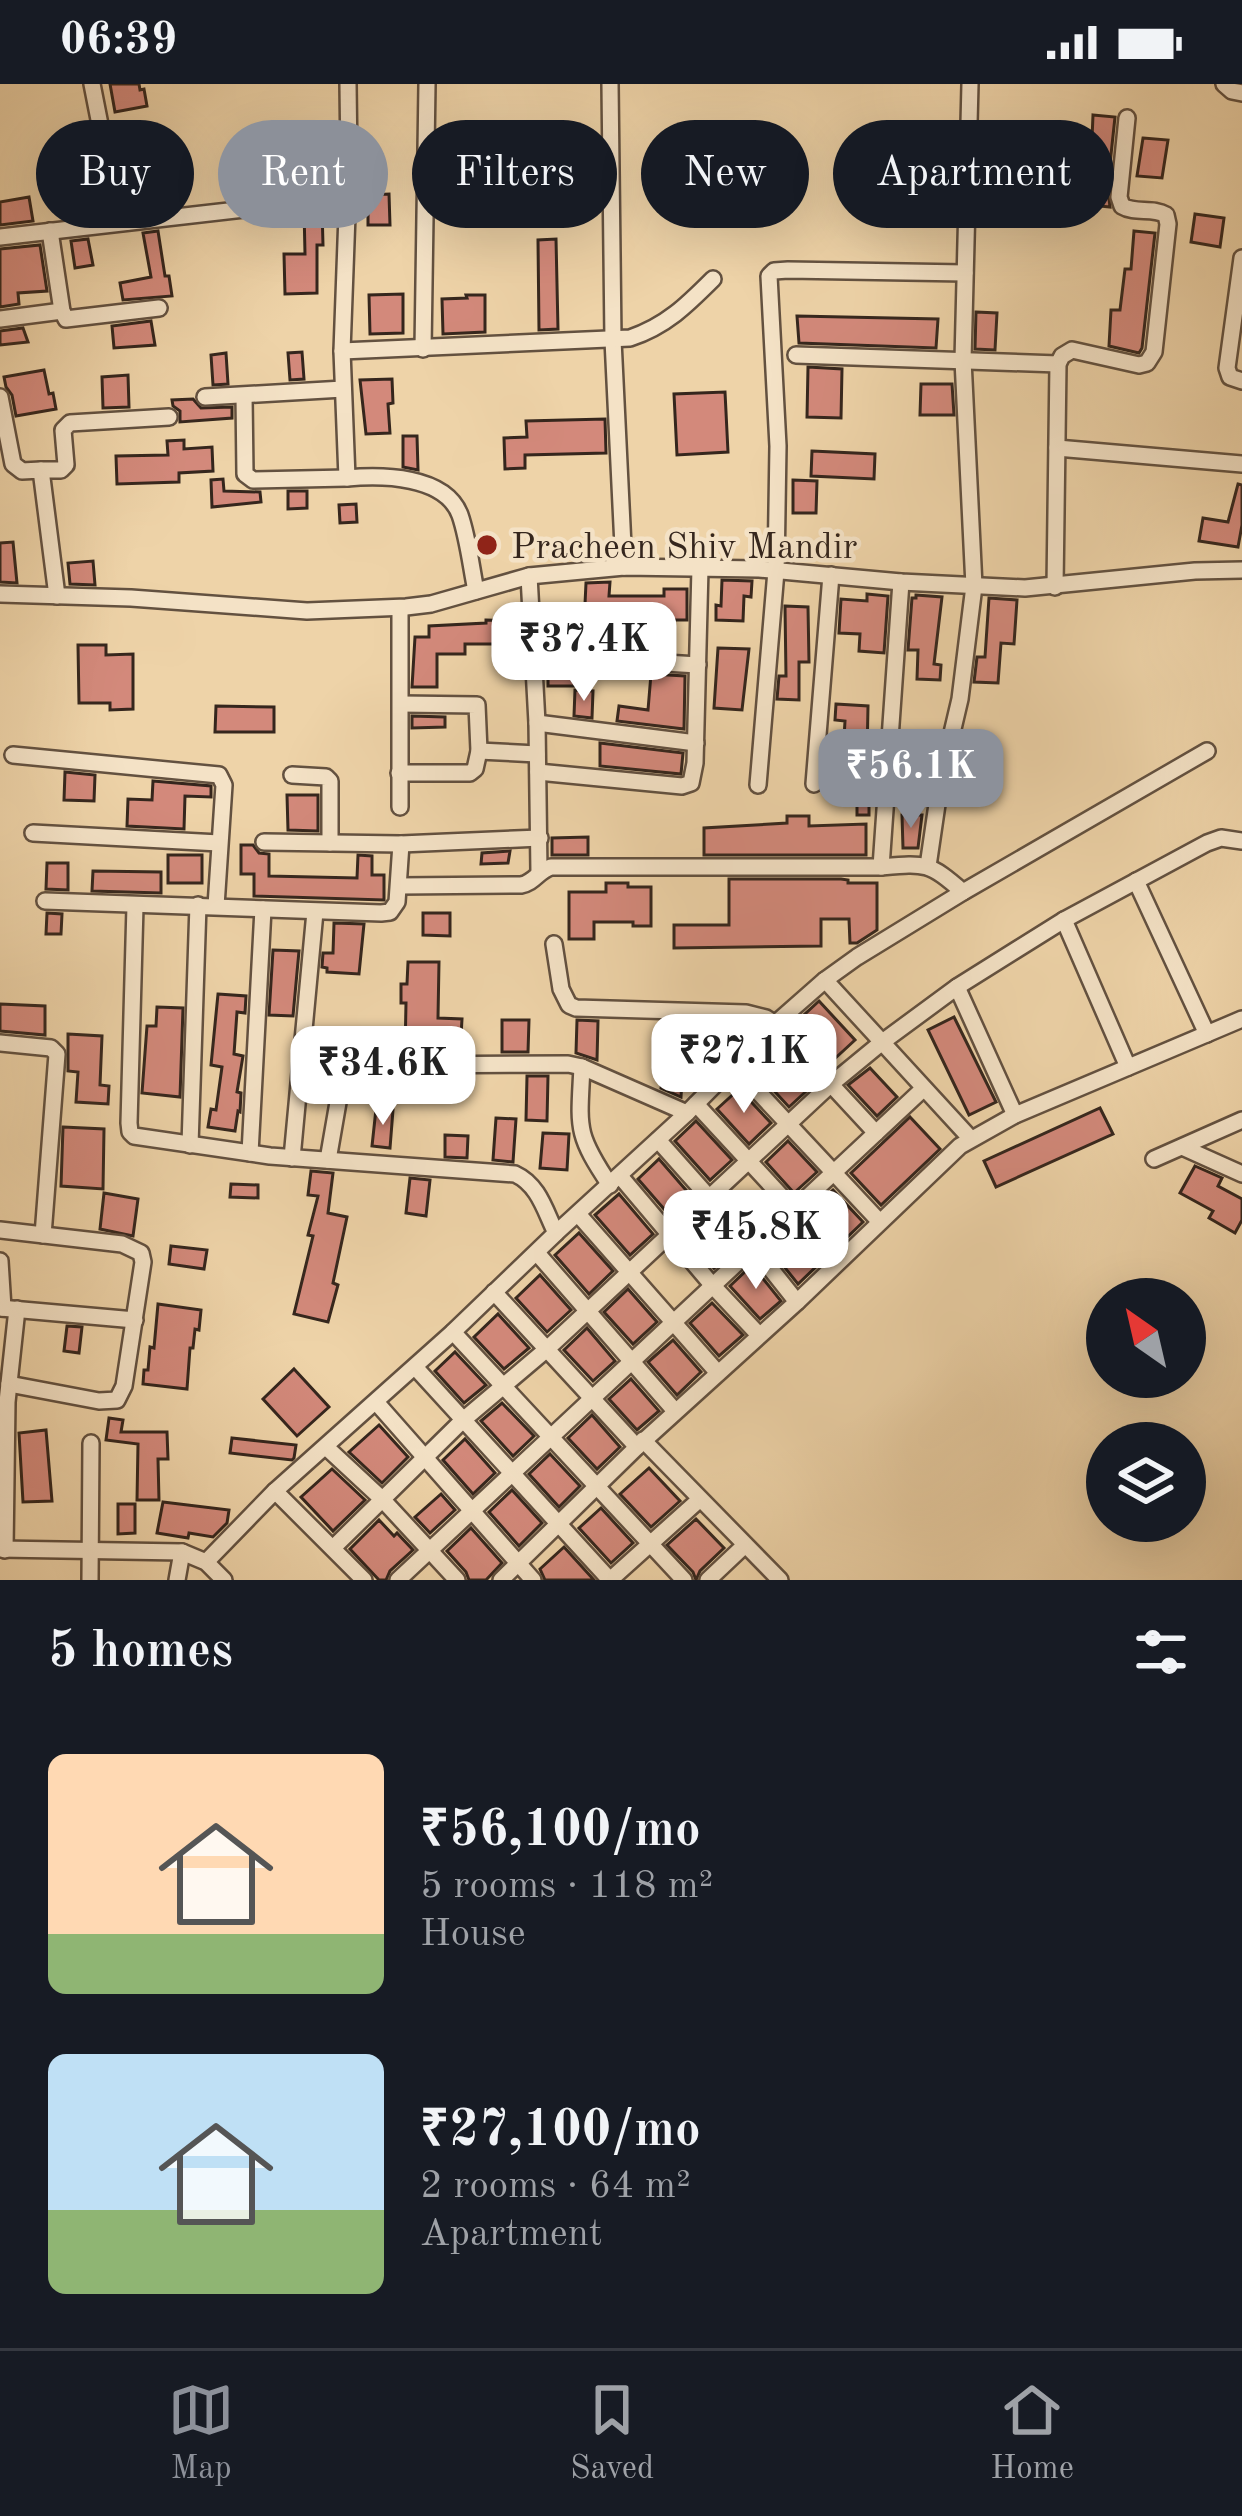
<!DOCTYPE html>
<html lang="en">
<head>
<meta charset="utf-8">
<style>
  body { margin:0; font-family:"Old Standard TT",serif; background:#242831; color:#f1f3f6; height:100vh; display:flex; flex-direction:column; font-size:45px; white-space:nowrap }
  * { box-sizing:border-box; margin:0 }
  p { font-size:39px; color:#9ea1a6 }
  .icon { flex:none; width:66px; height:66px; fill:none; stroke:currentColor; stroke-width:2; stroke-linecap:round; stroke-linejoin:round }
  .map { position:relative; height:1496px; overflow:hidden }
  .side { display:flex; flex-direction:column; background:#171b24; flex:1 }
  .side>* { flex:none }
  .banner { position:absolute; left:36px; top:36px; width:1170px; height:108px; display:flex; gap:24px }
  .needle { width:78px; rotate:326deg }
  .controls { position:absolute; left:1086px; top:1194px; display:grid; gap:24px }
  .controls a { display:grid; place-items:center; width:120px; height:120px; border-radius:50%; background:#171b24; box-shadow:0 12px 48px #0002; font-size:60px }
  .price { position:absolute; translate:-50% -102px; padding:0 27px; border-radius:24px; background:#fff; color:#222; font-size:39px; line-height:78px; filter:drop-shadow(0 3px 6px #0008) }
  .price::after { content:''; position:absolute; left:50%; top:72px; width:36px; height:27px; margin-left:-18px; background:inherit; clip-path:polygon(0 0,100% 0,50% 100%) }
  .price.current { background:#8c9099; color:#fff }
  ul { padding:0; list-style:none }
  li { display:flex; align-items:center; gap:36px; height:300px; padding:0 48px }
  li span { display:grid; place-items:center; flex:none; width:336px; height:240px; border-radius:18px; color:#555 }
  li>.icon { margin-inline-start:auto }
  span .icon { width:144px; height:144px; fill:#fffc; stroke-width:1 }
  li b { font-size:51px }
  h2 { display:flex; justify-content:space-between; align-items:center; height:144px; padding:0 48px; font-size:51px }
  .pill { padding:0 42px; border-radius:54px; background:#171b24; box-shadow:0 12px 48px #0002; font-size:42px; line-height:108px }
  .pill.current { background:#8c9099; color:#fff }
  .status { display:flex; justify-content:space-between; align-items:center; height:84px; padding:0 60px; background:#171b24; direction:ltr }
  .status svg { height:33px; fill:currentColor }
  .tabs { display:flex; justify-content:space-around; align-items:center; height:168px; border-top:3px solid #363941; background:#171b24; font-size:33px; color:#9ea1a6 }
  .tabs a { display:grid; justify-items:center; gap:6px }
  .tabs .current { color:#8c9099 }
  .map>svg:first-child { display:block }
  .building { fill:#d3897b; stroke:#35261d; stroke-width:3 }
  .lines { fill:none; stroke-linecap:round; stroke-linejoin:round }
  .street-casing { stroke:#635140; stroke-width:20 }
  .street { stroke:#f4e2c6; stroke-width:15 }
  .poi-dot { fill:#8f2418; stroke:#f4e2c6; stroke-width:4.5 }
  .labels { text-anchor:middle; stroke-width:9; stroke-linejoin:round; paint-order:stroke }
  .poi-label { font-size:36px; fill:#35261d; stroke:#f4e2c6; text-anchor:start }
</style>
</head>
<body>
<div class="status"><b>06:39</b><svg viewBox="0 0 49 12"><path d="M0 12V9h3v3zM5 12V6h3v6zM10 12V3h3v9zM15 12V0h3v12zM26 1h20v11H26zM47 4h2v5h-2z"/></svg></div>
<div class="map">
<svg width="1242" height="1496" viewBox="0 0 1242 1496">
  <rect width="100%" height="100%" fill="#eed3a8"/>
  <filter id="stains"><feTurbulence type="fractalNoise" baseFrequency=".00167" numOctaves="4"/><feColorMatrix values="0 0 0 0 .2 0 0 0 0 .09 0 0 0 0 .02 0 0 0 .5 -.17"/></filter>
  <radialGradient id="worn" r=".72"><stop offset=".6" stop-color="#630" stop-opacity="0"/><stop offset="1" stop-color="#630" stop-opacity=".3"/></radialGradient>
  <!-- building -->
  <g class="building">
    <polygon points="110,0 139,0 140,6 144,5 147,22 115,28"/>
    <polygon points="1093,31 1115,33 1110,80 1091,79"/>
    <polygon points="88,42 93,68 100,77 102,90 76,94 70,59 67,60 64,46"/>
    <polygon points="518,48 518,67 484,67 484,49"/>
    <polygon points="1143,54 1168,56 1162,94 1137,92"/>
    <polygon points="303,64 306,117 274,119 271,66"/>
    <polygon points="489,82 489,105 454,105 453,83"/>
    <polygon points="515,98 549,98 550,124 515,124"/>
    <polygon points="1092,105 1108,106 1110,123 1090,121"/>
    <polygon points="389,110 390,141 368,141 368,111"/>
    <polygon points="29,113 33,137 0,141 0,118"/>
    <polygon points="322,124 323,161 317,161 317,209 285,210 284,170 305,170 304,125"/>
    <polygon points="1195,130 1224,134 1220,163 1191,158"/>
    <polygon points="158,147 165,192 169,192 172,212 123,216 120,199 151,193 143,149"/>
    <polygon points="1134,147 1155,149 1142,264 1139,269 1109,262 1111,226 1120,226 1125,185 1131,185"/>
    <polygon points="88,155 93,181 75,184 71,157"/>
    <polygon points="556,155 558,245 539,246 538,156"/>
    <polygon points="40,161 47,207 18,209 19,220 0,223 0,165"/>
    <polygon points="403,210 403,249 370,250 369,211"/>
    <polygon points="466,211 485,211 485,248 443,250 442,215 467,214"/>
    <polygon points="976,228 997,229 995,266 975,265"/>
    <polygon points="797,232 938,235 936,264 799,259"/>
    <polygon points="151,237 155,261 114,264 112,242"/>
    <polygon points="23,244 28,258 0,261 0,247"/>
    <polygon points="302,268 304,295 290,296 288,269"/>
    <polygon points="226,269 228,300 213,301 211,271"/>
    <polygon points="808,283 842,285 841,334 807,333"/>
    <polygon points="44,286 49,310 53,309 56,325 16,332 12,311 6,303 4,293"/>
    <polygon points="128,291 129,323 103,324 102,293"/>
    <polygon points="392,295 393,319 388,320 390,349 366,350 360,296"/>
    <polygon points="921,300 952,300 954,331 920,331"/>
    <polygon points="725,308 728,368 677,371 674,310"/>
    <polygon points="193,315 201,324 232,323 232,334 180,338 180,327 173,322 172,316"/>
    <polygon points="605,335 606,369 525,371 525,384 505,385 504,354 527,353 526,337"/>
    <polygon points="403,352 417,352 418,386 403,383"/>
    <polygon points="184,356 184,365 212,363 213,387 179,389 179,398 117,400 116,372 168,371 167,357"/>
    <polygon points="812,367 875,370 874,395 811,392"/>
    <polygon points="223,395 224,407 260,408 261,418 212,423 211,396"/>
    <polygon points="793,396 817,397 816,429 793,429"/>
    <polygon points="1238,400 1242,401 1242,441 1238,463 1199,457 1203,434 1228,438"/>
    <polygon points="288,407 307,407 307,424 288,425"/>
    <polygon points="356,420 357,438 340,439 339,421"/>
    <polygon points="13,458 17,499 0,498 0,459"/>
    <polygon points="93,477 95,501 70,500 68,479"/>
    <polygon points="722,496 752,497 751,513 744,512 743,537 716,536 716,521 721,522"/>
    <polygon points="610,498 609,512 664,512 664,505 687,505 687,536 664,536 664,531 608,530 608,542 584,541 586,499"/>
    <polygon points="867,510 888,512 884,569 859,567 860,550 839,549 841,515 867,517"/>
    <polygon points="916,511 942,513 934,580 941,581 940,596 917,595 918,566 908,566 912,514 916,514"/>
    <polygon points="989,514 1017,516 1014,560 1001,559 998,599 974,598 977,573 985,573"/>
    <polygon points="785,522 808,523 809,578 799,578 799,616 777,615 779,592 786,592"/>
    <polygon points="486,536 519,537 521,560 465,560 465,570 437,570 437,603 412,603 415,553 429,553 429,542 486,539"/>
    <polygon points="78,561 106,561 106,571 133,570 133,625 110,626 110,619 79,619"/>
    <polygon points="718,564 749,565 742,626 714,624"/>
    <polygon points="548,584 578,586 578,602 548,602"/>
    <polygon points="651,590 685,592 684,645 617,637 619,622 648,626"/>
    <polygon points="575,606 593,607 592,634 574,632"/>
    <polygon points="836,620 868,622 867,673 843,671 845,637 835,636"/>
    <polygon points="216,622 274,623 274,648 215,648"/>
    <polygon points="412,632 445,633 445,643 412,644"/>
    <polygon points="600,659 683,669 681,690 600,682"/>
    <polygon points="65,688 95,691 94,717 64,716"/>
    <rect x="857" y="695" width="12" height="36"/>
    <polygon points="153,697 211,702 211,713 185,712 184,745 127,742 128,715 152,716"/>
    <polygon points="287,711 318,711 318,747 288,746"/>
    <polygon points="902,731 922,731 918,764 903,764"/>
    <polygon points="787,732 809,732 809,742 866,740 866,771 704,771 704,744 787,739"/>
    <polygon points="588,753 588,771 552,771 552,754"/>
    <polygon points="241,761 253,761 259,769 269,770 269,792 357,794 358,771 372,772 372,791 384,791 384,816 254,812 254,790 241,790"/>
    <polygon points="510,767 508,779 481,780 482,769"/>
    <rect x="168" y="771" width="34" height="28"/>
    <polygon points="47,779 68,779 68,806 46,805"/>
    <polygon points="93,787 161,788 161,809 92,807"/>
    <polygon points="729,795 841,795 848,796 848,799 877,799 877,846 857,859 850,859 849,835 821,835 821,862 674,864 674,841 729,841"/>
    <polygon points="606,799 628,799 628,803 651,803 651,842 633,842 633,838 594,838 594,855 569,855 569,808 606,808"/>
    <polygon points="47,829 62,830 61,850 46,850"/>
    <polygon points="423,829 450,829 450,852 423,851"/>
    <polygon points="334,839 364,840 359,890 327,888 327,884 322,883 323,869 333,869"/>
    <polygon points="273,866 299,867 293,932 269,931"/>
    <polygon points="408,878 439,878 438,934 462,935 460,969 405,969 406,919 401,919 401,900 407,900"/>
    <polygon points="218,910 246,912 245,929 237,928 234,970 243,972 237,1008 241,1009 240,1028 238,1027 235,1047 208,1043 211,1025 216,1026 222,983 211,981"/>
    <polygon points="819,917 855,956 829,980 793,941"/>
    <polygon points="0,920 45,922 45,951 0,947"/>
    <polygon points="157,923 183,924 180,1013 142,1009 147,942 156,942"/>
    <polygon points="954,933 996,1018 969,1031 928,946"/>
    <polygon points="502,936 529,936 528,968 502,968"/>
    <polygon points="577,936 598,937 597,976 576,969"/>
    <polygon points="672,939 693,939 693,961 684,961 681,1013 661,1004"/>
    <polygon points="327,946 354,948 353,962 340,961 339,973 333,980 313,979 314,966 326,967"/>
    <polygon points="68,950 102,952 100,1001 109,1002 108,1020 76,1018 78,988 68,987"/>
    <polygon points="778,961 814,1000 789,1023 753,984"/>
    <polygon points="870,984 897,1013 877,1032 848,1001"/>
    <polygon points="527,992 548,992 547,1037 526,1036"/>
    <polygon points="739,1005 771,1039 749,1060 717,1025"/>
    <polygon points="1100,1024 1113,1050 996,1103 984,1077"/>
    <polygon points="376,1025 393,1026 390,1064 372,1062"/>
    <polygon points="910,1033 940,1065 881,1121 851,1089"/>
    <polygon points="496,1034 516,1035 513,1078 493,1076"/>
    <polygon points="696,1037 732,1076 710,1096 675,1057"/>
    <polygon points="63,1043 104,1045 103,1105 61,1102"/>
    <polygon points="543,1049 569,1050 567,1086 540,1084"/>
    <polygon points="445,1051 468,1052 467,1074 445,1073"/>
    <polygon points="788,1057 817,1088 794,1109 766,1078"/>
    <polygon points="659,1075 692,1113 671,1133 638,1095"/>
    <polygon points="1195,1082 1222,1094 1218,1102 1242,1115 1242,1136 1235,1149 1209,1134 1213,1127 1180,1109"/>
    <polygon points="311,1087 333,1089 328,1129 347,1133 333,1199 338,1201 328,1238 294,1230 313,1152 308,1151 318,1112 308,1111"/>
    <polygon points="410,1094 430,1096 426,1132 406,1129"/>
    <polygon points="231,1100 258,1101 258,1114 230,1113"/>
    <polygon points="833,1106 863,1138 838,1162 810,1127"/>
    <polygon points="104,1109 138,1115 133,1152 100,1145"/>
    <polygon points="619,1110 653,1150 630,1171 595,1131"/>
    <polygon points="708,1131 737,1163 714,1184 686,1152"/>
    <polygon points="793,1143 821,1178 798,1200 770,1165"/>
    <polygon points="579,1149 613,1187 589,1210 555,1171"/>
    <polygon points="171,1162 207,1166 204,1185 169,1180"/>
    <polygon points="752,1181 781,1217 760,1235 730,1202"/>
    <polygon points="540,1191 571,1226 547,1248 516,1214"/>
    <polygon points="628,1205 657,1238 633,1260 604,1228"/>
    <polygon points="712,1219 743,1251 719,1272 690,1239"/>
    <polygon points="158,1220 201,1226 199,1246 195,1245 193,1264 190,1264 187,1305 143,1300 144,1286 148,1286 150,1263 154,1264"/>
    <polygon points="498,1230 529,1264 504,1285 474,1253"/>
    <polygon points="67,1242 82,1243 79,1269 64,1267"/>
    <polygon points="587,1244 615,1277 593,1297 564,1266"/>
    <polygon points="673,1256 701,1288 677,1311 648,1278"/>
    <polygon points="455,1268 486,1301 464,1319 435,1287"/>
    <polygon points="294,1285 329,1323 297,1352 263,1315"/>
    <polygon points="631,1295 659,1327 637,1346 609,1315"/>
    <polygon points="502,1319 534,1352 513,1372 481,1337"/>
    <polygon points="592,1331 620,1363 597,1385 568,1354"/>
    <polygon points="109,1334 123,1336 121,1348 167,1348 168,1375 158,1375 159,1416 137,1416 138,1360 106,1356"/>
    <polygon points="379,1341 408,1373 382,1399 349,1368"/>
    <polygon points="46,1346 52,1417 23,1418 19,1349"/>
    <polygon points="232,1354 296,1361 294,1374 292,1376 230,1369"/>
    <polygon points="465,1355 495,1389 473,1410 443,1376"/>
    <polygon points="550,1370 580,1402 559,1423 529,1390"/>
    <polygon points="649,1384 680,1417 651,1443 620,1410"/>
    <polygon points="332,1385 365,1416 333,1447 301,1413"/>
    <polygon points="512,1406 542,1439 519,1462 489,1428"/>
    <polygon points="441,1410 455,1426 430,1449 415,1433"/>
    <polygon points="163,1418 229,1426 227,1439 213,1453 189,1449 188,1454 157,1449"/>
    <polygon points="118,1420 135,1420 135,1449 118,1450"/>
    <polygon points="601,1424 633,1459 611,1479 579,1444"/>
    <polygon points="696,1435 724,1464 700,1487 696,1496 693,1488 667,1461"/>
    <polygon points="379,1436 394,1452 397,1449 413,1466 390,1487 386,1496 379,1496 350,1465"/>
    <polygon points="471,1444 502,1479 486,1496 469,1496 466,1488 447,1467"/>
    <polygon points="564,1463 594,1496 545,1496 540,1485"/>
  </g>
  <g class="lines">
    <defs>
      <g id="street">
        <polyline points="92,0 105,66 119,71 128,138"/>
        <path d="M348,0L349,76L342,267L347,394C381,391 445,391 460,431C468,454 471,482 476,507"/>
        <polyline points="610,0 613,256 624,483"/>
        <polyline points="1224,0 1232,7 1242,9"/>
        <polyline points="50,147 62,227 66,235 159,224"/>
        <polyline points="0,153 263,123"/>
        <polyline points="1242,174 1227,284 1230,293 1242,297"/>
        <polyline points="0,235 62,227"/>
        <polyline points="423,265 427,0"/>
        <path d="M342,267L630,254C666,242 687,221 713,195"/>
        <polyline points="796,271 1058,280"/>
        <polyline points="244,312 245,390 253,396 347,394"/>
        <polyline points="0,313 13,380 22,387 41,386 57,512"/>
        <polyline points="205,313 343,305"/>
        <polyline points="1057,364 1242,380"/>
        <polyline points="41,386 61,386 66,381 63,346 70,339 169,333"/>
        <polyline points="529,492 537,639 539,788"/>
        <path d="M1055,503L1058,280L1062,272L1072,266L1139,281L1147,279L1154,268L1168,140L1166,131C1153,123 1135,130 1122,122L1119,113L1127,34"/>
        <polyline points="0,510 131,514 307,527 406,523 431,520 529,492 624,483 759,485 901,498 1025,504 1195,487 1242,486"/>
        <polyline points="533,571 698,581"/>
        <polyline points="537,639 696,659"/>
        <polyline points="479,667 537,670"/>
        <polyline points="13,671 219,691 224,701 216,822"/>
        <polyline points="538,688 682,702 691,699 695,679 700,484"/>
        <polyline points="399,689 470,689 475,685 479,667 477,621 401,620"/>
        <polyline points="292,691 326,693 330,697 330,759"/>
        <polyline points="814,700 831,491"/>
        <polyline points="758,701 776,487 778,362 769,192 774,187 788,186 965,189"/>
        <polyline points="400,723 400,524"/>
        <polyline points="33,749 219,759"/>
        <polyline points="264,758 401,760 540,754"/>
        <polyline points="928,782 940,700 960,615 974,502 963,276 970,0"/>
        <polyline points="881,783 901,498"/>
        <polyline points="1136,797 1207,950"/>
        <path d="M399,802L521,801C534,799 538,787 551,783H881C925,779 929,778 963,808"/>
        <polyline points="45,817 381,829 390,828 397,818 401,760"/>
        <path d="M135,822L129,1039L130,1048L134,1052L270,1072L515,1090C539,1101 545,1127 556,1149"/>
        <polyline points="1064,836 1128,983"/>
        <polyline points="554,860 561,905 569,921 576,924 746,929 766,934 775,940 876,1049"/>
        <polyline points="825,896 971,1055"/>
        <polyline points="957,903 1015,1031"/>
        <polyline points="0,959 51,964 57,970 43,1151"/>
        <polyline points="734,982 879,1137"/>
        <path d="M582,983C579,1044 575,1049 610,1101"/>
        <polyline points="696,1020 794,1126 836,1178"/>
        <polyline points="658,1056 754,1164 797,1218"/>
        <polyline points="190,1061 198,821"/>
        <polyline points="1182,1063 1242,1090"/>
        <polyline points="250,1069 263,825"/>
        <polyline points="292,1074 315,828"/>
        <polyline points="1154,1075 1242,1036"/>
        <polyline points="328,1076 344,984 354,976 396,981 568,980 582,983 687,1029"/>
        <polyline points="620,1092 713,1202 758,1250"/>
        <polyline points="578,1130 718,1289"/>
        <polyline points="0,1146 122,1160 141,1169 143,1178 124,1302 117,1316 99,1317 9,1300"/>
        <polyline points="537,1169 675,1327"/>
        <polyline points="0,1177 3,1224"/>
        <polyline points="494,1208 637,1363"/>
        <polyline points="0,1224 135,1236"/>
        <polyline points="453,1248 684,1496"/>
        <polyline points="415,1283 610,1496"/>
        <polyline points="376,1318 533,1496"/>
        <polyline points="643,1356 780,1496"/>
        <polyline points="326,1363 382,1415 457,1496"/>
        <polyline points="275,1407 364,1496"/>
        <polyline points="333,1464 462,1337 547,1265 830,1001 881,959 957,903 1016,866 1064,836 1207,759 1221,754 1242,757"/>
        <polyline points="0,1465 182,1468 206,1478 224,1496"/>
        <polyline points="5,1466 7,1318 17,1225"/>
        <polyline points="206,1478 275,1407 453,1248 556,1149 687,1029 775,940 825,896 857,873 963,808 1207,667"/>
        <polyline points="90,1496 91,1359"/>
        <polyline points="177,1496 182,1468"/>
        <polyline points="398,1496 923,1005"/>
        <polyline points="501,1496 637,1363 797,1218 960,1062 1015,1031 1242,935"/>
        <polyline points="610,1496 699,1416"/>
        <polyline points="708,1496 745,1461"/>
      </g>
    </defs>
    <!-- street casing -->
    <use href="#street" class="street-casing"/>
    <!-- street -->
    <use href="#street" class="street"/>
  </g>
  <!-- markers -->
  <circle class="poi-dot" cx="487" cy="461" r="12"/>
  <g class="labels">
    <!-- poi labels -->
    <g class="poi-label">
      <text x="511" y="474">Pracheen Shiv Mandir</text>
    </g>
  </g>
  <rect width="100%" height="100%" filter="url(#stains)"/>
  <rect width="100%" height="100%" fill="url(#worn)"/>
</svg>
<div class="controls">
<a><svg class="needle" viewBox="-14 -14 28 28"><path d="M0-13l5 13h-10z" fill="#e53935"/><path d="M0 13l5-13h-10z" fill="#9ea1a6"/></svg></a>
<a><svg class="icon" aria-label="layers" viewBox="0 0 24 24"><path d="M12 4l9 5-9 5-9-5zM3 14l9 5 9-5"/></svg></a>
</div>
<b class="price" style="left:584px;top:620px">₹37.4K</b>
<b class="price current" style="left:911px;top:747px">₹56.1K</b>
<b class="price" style="left:744px;top:1032px">₹27.1K</b>
<b class="price" style="left:383px;top:1044px">₹34.6K</b>
<b class="price" style="left:756px;top:1208px">₹45.8K</b>
<div class="banner">
<a class="pill">Buy</a>
<a class="pill current">Rent</a>
<a class="pill">Filters</a>
<a class="pill">New</a>
<a class="pill">Apartment</a>
</div>
</div>
<section class="side">
<h2>5 homes<svg class="icon" aria-label="filters" viewBox="0 0 24 24"><path d="M4 7h16M4 17h16"/><circle cx="9" cy="7" r="2"/><circle cx="15" cy="17" r="2"/></svg></h2>
<ul>
<li><span style="background:linear-gradient(#ffd9b3 75%,#8fb573 0)"><svg class="icon" aria-label="home" viewBox="0 0 24 24"><path d="M3 11l9-7 9 7M6 9v11h12V9"/></svg></span><div><b>₹56,100/mo</b><p>5 rooms · 118 m²</p><p>House</p></div></li>
<li><span style="background:linear-gradient(#bfe0f5 65%,#8fb573 0)"><svg class="icon" aria-label="home" viewBox="0 0 24 24"><path d="M3 11l9-7 9 7M6 9v11h12V9"/></svg></span><div><b>₹27,100/mo</b><p>2 rooms · 64 m²</p><p>Apartment</p></div></li>
</ul>
</section>
<nav class="tabs">
<a class="current"><svg class="icon" aria-label="map" viewBox="0 0 24 24"><path d="M3 6l6-2 6 2 6-2v14l-6 2-6-2-6 2zM9 4v14M15 6v14"/></svg>Map</a>
<a><svg class="icon" aria-label="saved" viewBox="0 0 24 24"><path d="M7 4h10v16l-5-4-5 4z"/></svg>Saved</a>
<a><svg class="icon" aria-label="home" viewBox="0 0 24 24"><path d="M3 11l9-7 9 7M6 9v11h12V9"/></svg>Home</a>
</nav>
</body>
</html>
